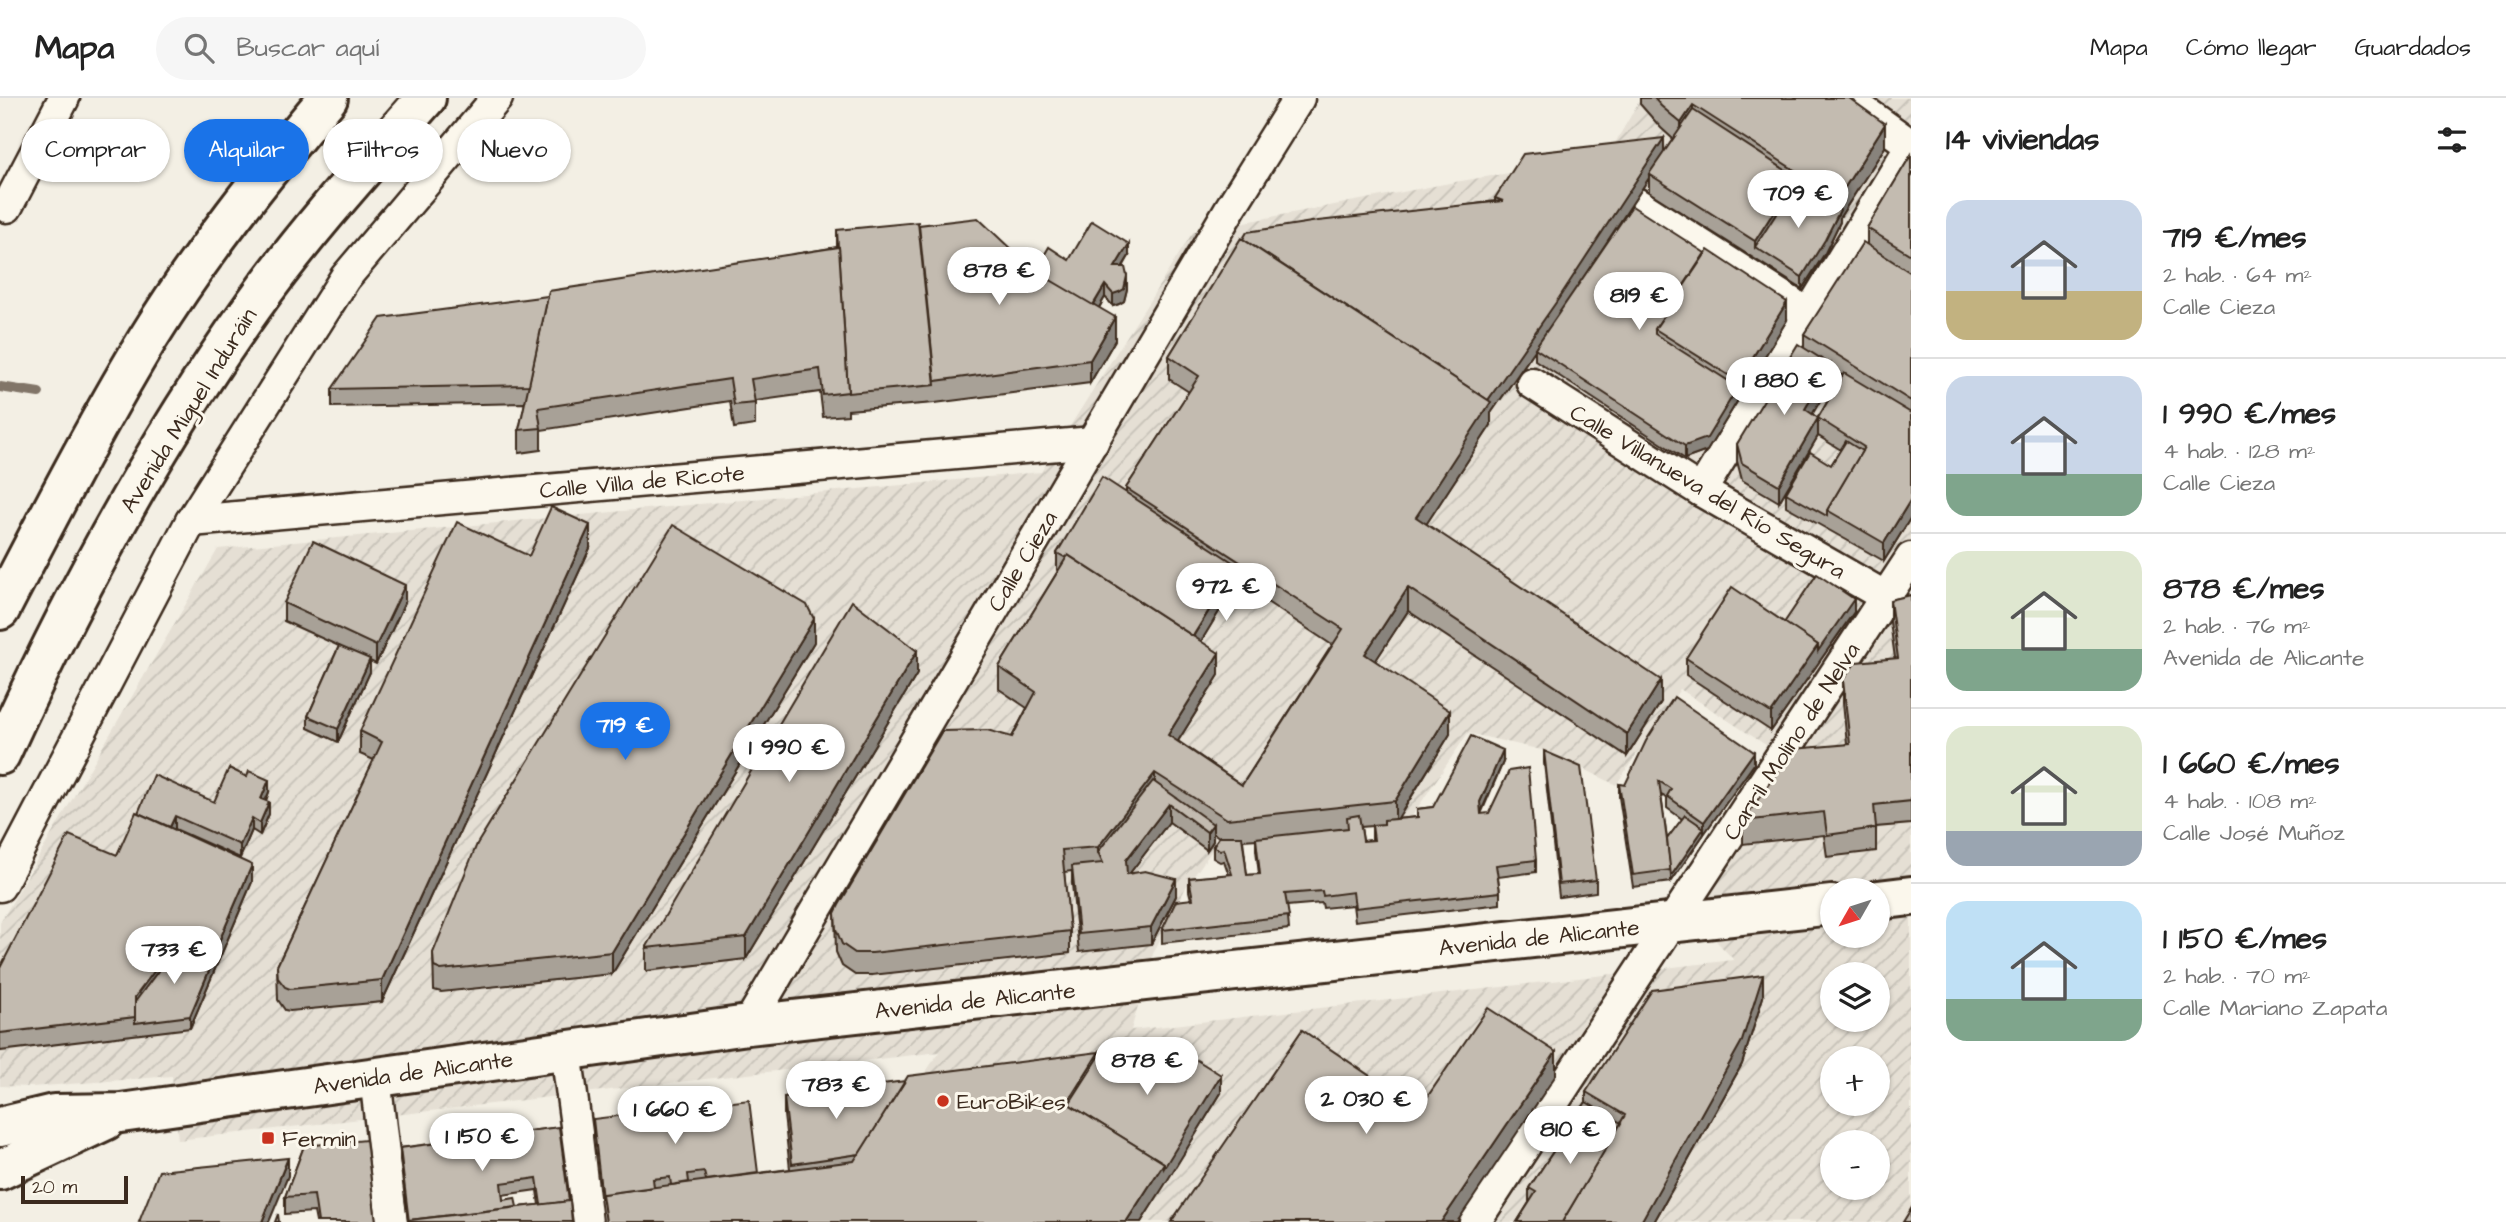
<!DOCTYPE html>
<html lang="es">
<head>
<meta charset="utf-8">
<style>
  body { margin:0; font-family:"Architects Daughter",sans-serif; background:#f6f6f6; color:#222; height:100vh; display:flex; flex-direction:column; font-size:26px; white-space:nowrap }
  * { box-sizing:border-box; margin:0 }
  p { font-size:23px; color:#767676 }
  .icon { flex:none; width:38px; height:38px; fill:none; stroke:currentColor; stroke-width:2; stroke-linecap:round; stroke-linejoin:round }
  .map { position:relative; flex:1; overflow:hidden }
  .drawer { display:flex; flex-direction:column; background:#fff; width:595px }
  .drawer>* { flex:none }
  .hud { position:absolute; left:21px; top:21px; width:665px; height:63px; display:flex; gap:14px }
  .needle { width:46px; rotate:231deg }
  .fabs { position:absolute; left:1820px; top:780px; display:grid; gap:14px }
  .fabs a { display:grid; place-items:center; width:70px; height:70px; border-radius:50%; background:#fff; box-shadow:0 2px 5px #0004; font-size:35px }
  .scale { position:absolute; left:21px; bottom:18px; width:107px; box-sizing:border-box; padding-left:7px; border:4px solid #3b2a1e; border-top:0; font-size:19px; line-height:24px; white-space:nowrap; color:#3b2a1e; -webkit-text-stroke:5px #fbf7ec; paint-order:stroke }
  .price { position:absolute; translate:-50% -60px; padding:0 16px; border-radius:24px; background:#fff; color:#222; font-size:23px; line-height:46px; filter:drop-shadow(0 2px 4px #0008) }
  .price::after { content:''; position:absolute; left:50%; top:42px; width:21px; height:16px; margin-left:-10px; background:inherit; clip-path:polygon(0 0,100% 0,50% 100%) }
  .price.active { background:#1a73e8; color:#fff }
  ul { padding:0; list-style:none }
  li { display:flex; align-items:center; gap:21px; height:175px; padding:0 35px }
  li+li { border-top:2px solid #e0e0e0 }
  li span { display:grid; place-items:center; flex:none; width:196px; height:140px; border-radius:21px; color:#555 }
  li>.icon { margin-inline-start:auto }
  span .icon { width:84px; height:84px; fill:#fffc; stroke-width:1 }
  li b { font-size:30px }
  h2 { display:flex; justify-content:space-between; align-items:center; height:84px; padding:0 35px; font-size:30px }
  .chip { padding:0 24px; border-radius:32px; background:#fff; box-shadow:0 2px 5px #0004; font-size:24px; line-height:63px }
  .chip.active { background:#1a73e8; color:#fff }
  header { display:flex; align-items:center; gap:42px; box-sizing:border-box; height:98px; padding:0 35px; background:#fff; border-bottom:2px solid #e0e0e0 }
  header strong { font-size:33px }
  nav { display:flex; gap:38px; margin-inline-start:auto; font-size:24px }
  .search { width:490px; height:63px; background:#f6f6f6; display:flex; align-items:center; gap:18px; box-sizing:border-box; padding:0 24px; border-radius:38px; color:#767676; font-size:26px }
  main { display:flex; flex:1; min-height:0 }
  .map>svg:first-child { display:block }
  .industrial { fill:url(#industrial-furrows); fill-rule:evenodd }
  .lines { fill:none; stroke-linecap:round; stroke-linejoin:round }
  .stream { stroke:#817468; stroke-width:10 }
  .street-casing { stroke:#3b2a1e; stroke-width:35 }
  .primary-casing { stroke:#3b2a1e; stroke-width:44 }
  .street { stroke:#fbf7ec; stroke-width:30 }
  .primary { stroke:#fbf7ec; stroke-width:38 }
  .wall { fill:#a8a197; stroke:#3b2a1e; stroke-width:2; fill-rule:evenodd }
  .shaded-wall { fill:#88837b; stroke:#3b2a1e; stroke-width:2 }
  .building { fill:#c3bbb0; stroke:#3b2a1e; stroke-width:2 }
  .poi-dot { fill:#c8321e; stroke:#fbf7ec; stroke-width:2.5 }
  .labels { text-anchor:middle; stroke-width:6; stroke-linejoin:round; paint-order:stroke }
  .street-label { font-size:23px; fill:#3b2a1e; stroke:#fbf7ec }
  .poi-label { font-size:23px; fill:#3b2a1e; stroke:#fbf7ec; text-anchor:start }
</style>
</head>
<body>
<header>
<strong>Mapa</strong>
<div class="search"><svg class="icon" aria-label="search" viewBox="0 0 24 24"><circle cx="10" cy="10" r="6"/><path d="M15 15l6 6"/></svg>Buscar aquí</div>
<nav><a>Mapa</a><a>Cómo llegar</a><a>Guardados</a></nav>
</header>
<main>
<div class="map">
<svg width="1911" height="1124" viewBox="0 0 1911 1124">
  <defs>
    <pattern id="industrial-furrows" width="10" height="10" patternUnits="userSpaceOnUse" patternTransform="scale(1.75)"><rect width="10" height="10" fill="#e5dfd4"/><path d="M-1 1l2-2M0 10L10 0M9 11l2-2" fill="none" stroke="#c5c0b6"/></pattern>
  </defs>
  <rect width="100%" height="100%" fill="#f3efe4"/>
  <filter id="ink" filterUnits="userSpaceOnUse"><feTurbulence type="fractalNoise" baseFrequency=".0143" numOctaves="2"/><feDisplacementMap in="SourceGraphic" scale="14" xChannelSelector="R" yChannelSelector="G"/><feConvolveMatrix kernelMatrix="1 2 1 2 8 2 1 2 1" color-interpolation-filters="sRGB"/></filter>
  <g filter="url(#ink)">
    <!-- industrial -->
    <path class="industrial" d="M1641,0H1911V1124H547L759,1099L908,1001L939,954L178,1042L172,978L32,989L0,988V825L218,451L1041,374L1193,134L1455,84L1607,59ZM1680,591L1775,653L1676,800L1734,862L1131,932L1153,856L1186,789L1216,747L1408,724L1468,635L1550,654L1616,687ZM1832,793H1878V838H1832ZM1832,877H1878V922H1832ZM1832,961H1878V1006H1832ZM1832,1045H1878V1090H1832Z"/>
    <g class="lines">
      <!-- stream -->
      <polyline class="stream" points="0,289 39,295"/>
      <defs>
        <g id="street">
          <polyline points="1846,0 1911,47"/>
          <polyline points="1636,105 1809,216"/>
          <polyline points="7,109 64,0"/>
          <polyline points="1532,285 1701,393 1886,499"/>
          <polyline points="1701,393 1911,48"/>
          <polyline points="191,423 1093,344"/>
          <polyline points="0,788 191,423 345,180 497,0"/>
          <polyline points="748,927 1231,109 1299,0"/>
          <polyline points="566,953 589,1124"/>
          <polyline points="375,979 392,1124"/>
          <polyline points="1475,1124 1911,460"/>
        </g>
        <g id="primary">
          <path d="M0,512C47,421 94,330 147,242C200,156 263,77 328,0"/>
          <path d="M0,657C71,501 153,348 253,208C305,135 366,68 426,0"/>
          <polyline points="1878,802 1911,798"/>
          <polyline points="0,1029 54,1016 121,1015 748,927 1832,807"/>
          <polyline points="0,1072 106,1022"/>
        </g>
      </defs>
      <!-- street casing -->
      <use href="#street" class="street-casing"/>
      <!-- primary casing -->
      <use href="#primary" class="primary-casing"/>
      <!-- street -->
      <use href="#street" class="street"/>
      <!-- primary -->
      <use href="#primary" class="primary"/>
    </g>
    <!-- wall -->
    <g class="wall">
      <path d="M1640,0H1849L1885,49L1840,119V124L1825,155L1802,191L1649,94V80L1600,154L1787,222L1707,353L1685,361L1535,262V252L1491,315V327L1426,426L1661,604L1627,658L1408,513L1375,563L1450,636L1398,721L1417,719V711L1433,709L1503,664L1481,716L1536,762V774L1498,779L1500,794V806L1355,823L1353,807L1323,810L1322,805L1287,808L1289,831L1162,845V832L1191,801L1189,793V780L1229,777L1224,763L1220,764L1213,760V748L1219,739L1213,735V743L1207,752L1169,724L1129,776L1176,798L1151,846L1079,854L1072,786V773L1064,774L1070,833V855L872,877H855L842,868L836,854L835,815L1012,639L1027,610L999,591V569L1058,473L1057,472V455L1126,395V390L1189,294L1169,281V258L1243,141L1495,103V100L1664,55L1673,41L1661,30L1640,6ZM1237,484L1332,547L1242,687L1178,643L1219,577L1201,543ZM1372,728V742L1363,743L1361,729ZM1256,741V752L1259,776L1247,777L1243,742Z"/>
      <path d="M1911,57V419L1884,463L1786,408V395L1831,367L1841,352L1818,338L1779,404L1742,382L1737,363V346L1804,250V236L1867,147V130ZM1831,270L1843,278L1818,320L1812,316L1831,284Z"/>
      <polygon points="837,132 919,136 1031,170 1035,173 1069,162 1129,158 1123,169 1127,191 1124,203 1119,206 1113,208 1105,199 1099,210 1115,242 1090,285 935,305 848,312 848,317 823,319 820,294 755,303 755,327 734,330 730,303 541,332 541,352 519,355 519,332 525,305 332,309 332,291 548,198 837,149"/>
      <polygon points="590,450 382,904 290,913 285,912 278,902 277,868 374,662 360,656 360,633 529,458"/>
      <polygon points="1911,497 1911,726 1876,729 1876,753 1827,759 1824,737 1743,746 1743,723 1847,646 1843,605 1843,582 1895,560 1890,524 1890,502"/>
      <polygon points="405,504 376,566 370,563 370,574 338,644 308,630 308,618 339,548 284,523 284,505"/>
      <polygon points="1854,514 1771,633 1686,577 1686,560 1784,525"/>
      <polygon points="814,544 612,876 441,894 434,892 433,855"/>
      <polygon points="917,576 746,861 646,873 646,850"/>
      <polygon points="1544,653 1596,782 1596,794 1559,799 1544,665"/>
      <path d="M1754,666L1704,736L1671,784L1633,789L1619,699V686L1625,687ZM1661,697L1667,700V710L1682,721L1667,741Z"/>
      <polygon points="269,694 266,703 269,716 260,737 252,732 240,760 175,731 252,784 190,930 0,953 0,870 117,757 138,715 214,704"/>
      <polygon points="1763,899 1742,966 1654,1124 1517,1124 1530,1103 1529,1103 1529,1090 1586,1004 1586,994"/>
      <polygon points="1099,959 1221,995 1141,1124 603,1124 593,1039 593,1021 758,1075 790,1071 784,1017 784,999"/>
      <path d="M559,1029L572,1124H408L400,1062V1050ZM537,1092L539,1107L517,1109L503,1102L502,1097Z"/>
      <polygon points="304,1048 376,1124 316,1124 314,1114 285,1116 285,1099"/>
    </g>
    <!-- shaded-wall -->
    <g class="shaded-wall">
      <polygon points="1693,7 1693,30 1681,48 1681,25"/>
      <polygon points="1885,26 1885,49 1840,119 1840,124 1825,155 1802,191 1802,179 1838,117 1838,100"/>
      <polygon points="1664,40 1664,57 1649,76 1649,80 1557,220 1535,250 1535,252 1491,315 1491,327 1416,442 1416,419 1486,305"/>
      <polygon points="1796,79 1796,97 1755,149 1755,143"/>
      <polygon points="1129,146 1129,158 1115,181 1115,169"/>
      <polygon points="1127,178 1127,191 1124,203 1119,206 1113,208 1113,196"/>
      <polygon points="1105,187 1105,199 1089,227 1089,215"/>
      <polygon points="1787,204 1787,222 1707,353 1685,361 1685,348 1738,289 1738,283"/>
      <polygon points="1115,219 1115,242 1090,285 1090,262"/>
      <polygon points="1831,267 1831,284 1805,329 1805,311"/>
      <polygon points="1818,320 1818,338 1779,404 1779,387"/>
      <polygon points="1911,401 1911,419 1884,463 1884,445"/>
      <polygon points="590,427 590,450 382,904 382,882"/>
      <polygon points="1237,467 1237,484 1191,560 1191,542"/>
      <polygon points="405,487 405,504 376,566 376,548"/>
      <polygon points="1408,490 1408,513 1365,579 1365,556"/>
      <polygon points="1854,501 1854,514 1771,633 1771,615 1818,547"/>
      <polygon points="814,521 814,544 612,876 612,854"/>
      <polygon points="917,553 917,576 746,861 746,839"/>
      <polygon points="1219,555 1219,577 1168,659 1168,637"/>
      <polygon points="370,561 370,574 338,644 338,631"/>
      <polygon points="1661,582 1661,604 1627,658 1627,636"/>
      <polygon points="1450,613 1450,636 1395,725 1395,703"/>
      <polygon points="1503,652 1503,664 1480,716 1480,704"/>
      <polygon points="1754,654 1754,666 1704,736 1704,724"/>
      <polygon points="1155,675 1155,697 1098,754 1098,749"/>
      <polygon points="269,682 269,694 261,713 261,701"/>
      <polygon points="269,704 269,716 260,737 260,725"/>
      <polygon points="1169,706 1169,724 1126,780 1126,762"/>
      <polygon points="175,718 175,731 168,746 168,734"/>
      <polygon points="252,720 252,732 240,760 240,747"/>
      <polygon points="1213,726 1213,743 1207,752 1207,734"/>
      <polygon points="1704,730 1704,736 1671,784 1671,778"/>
      <polygon points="252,767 252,784 190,930 190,918 214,861 214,855"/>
      <polygon points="1176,781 1176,798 1151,846 1151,829"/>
      <polygon points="177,839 177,856 135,916 135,899"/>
      <polygon points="1763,877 1763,899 1742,966 1654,1124 1641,1124"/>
      <polygon points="1099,954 1099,976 1075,1014 1067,1005"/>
      <polygon points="1556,954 1556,977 1457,1124 1441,1124"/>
      <polygon points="1221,977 1221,995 1164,1088 1141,1124 1126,1124"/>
      <polygon points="288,1060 288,1078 269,1124 262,1124"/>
    </g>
    <!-- building -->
    <g class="building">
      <polygon points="1654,0 1849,0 1885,26 1838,100 1693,7 1681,25 1661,8"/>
      <polygon points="1693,12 1796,79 1755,143 1649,76"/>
      <polygon points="1664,40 1557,203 1488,302 1243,141 1247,134 1318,123 1503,103 1495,100 1523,56"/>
      <polygon points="1911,57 1911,157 1867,130"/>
      <polygon points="1796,85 1840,112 1825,142 1802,179 1755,149"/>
      <polygon points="1632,108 1705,155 1655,231 1655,236 1738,289 1707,340 1685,348 1535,250"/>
      <polygon points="978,120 1031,170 1115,219 1090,262 935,283 919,127"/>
      <polygon points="1092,123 1129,146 1115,169 1125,169 1127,178 1124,191 1119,194 1113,196 1105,187 1093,207 1035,173 1049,149 1069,162"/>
      <polygon points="918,124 935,287 848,295 839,149 838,149 837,132"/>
      <polygon points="1241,140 1491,304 1416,419 1661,582 1627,636 1408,490 1365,556 1450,613 1395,703 1227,721 1155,675 1098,749 1062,752 1070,833 872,855 855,855 842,846 836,831 835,815 839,807 942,633 987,632 1012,639 1036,594 999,569 1068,457 1219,555 1168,637 1242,687 1343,531 1126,390 1199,278 1169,258"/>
      <polygon points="1863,144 1911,175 1911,303 1804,236"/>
      <polygon points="839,149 848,294 823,297 820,271 751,281 755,305 734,307 730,281 538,310 541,330 519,332 549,193"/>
      <polygon points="1708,152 1787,204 1738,283 1655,231"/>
      <polygon points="548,198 529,287 332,291 381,220"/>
      <polygon points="1798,246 1831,267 1805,311 1818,320 1779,387 1742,365 1737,346"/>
      <polygon points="1844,275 1911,315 1911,401 1884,445 1827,412 1864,349 1818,320"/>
      <polygon points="1846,343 1862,353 1827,412 1827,418 1786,395 1810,354 1831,367"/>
      <polygon points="1102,379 1237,467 1193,538 1068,457 1066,460 1057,455"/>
      <polygon points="551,409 590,427 382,882 290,891 285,889 278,880 277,868 382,644 360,633 457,424 529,458"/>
      <polygon points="673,427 807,507 814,521 612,854 441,872 434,869 433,855 477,746"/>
      <polygon points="313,443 405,487 376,548 284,505"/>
      <polygon points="1817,476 1854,501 1818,553 1818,547 1784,525"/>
      <polygon points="1732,489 1818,547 1771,615 1686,560"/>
      <polygon points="1911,497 1911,703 1874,707 1876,730 1827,737 1824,714 1743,723 1793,651 1850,646 1843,582 1856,564 1898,560 1890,502"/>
      <polygon points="852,503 917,553 746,839 646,850"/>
      <polygon points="339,548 370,561 338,631 308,618"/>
      <polygon points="1674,599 1754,654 1704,724 1667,698 1671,691 1659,683 1671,772 1633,777 1619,686 1625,687 1646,643"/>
      <polygon points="1471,638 1503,652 1480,704 1481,716 1489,715 1509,673 1528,670 1536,762 1496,767 1500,794 1355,810 1353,794 1323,798 1322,793 1285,796 1289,818 1162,832 1176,803 1193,801 1189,780 1232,776 1224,751 1220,752 1213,748 1220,738 1242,738 1247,777 1260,776 1256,740 1348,730 1347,719 1359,717 1363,743 1374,742 1372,727 1384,726 1384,722 1418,719 1417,711 1433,709"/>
      <polygon points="1544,653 1581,669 1596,782 1559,786"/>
      <polygon points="229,670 247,679 249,673 269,682 261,701 269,704 260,725 252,720 240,747 175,718 170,729 138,715 154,677 214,704"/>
      <polygon points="1153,683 1213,726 1207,734 1169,706 1126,762 1127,776 1145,773 1176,781 1151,829 1079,836 1072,768 1103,765 1098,754"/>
      <polygon points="136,714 252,767 214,855 177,839 170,852 135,899 135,919 0,935 0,870 69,737 117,757"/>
      <polygon points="1685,717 1704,730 1671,778 1667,741"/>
      <polygon points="177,844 214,861 190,918 135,925 135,904 170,857"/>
      <polygon points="1763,877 1742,943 1641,1124 1562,1124 1625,1017 1586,994 1652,892"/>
      <polygon points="1488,910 1556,954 1441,1124 1171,1124 1302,932 1419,1011"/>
      <polygon points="1179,951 1221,977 1164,1070 1164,1065 1069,1006 1099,959"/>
      <polygon points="1099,954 1067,1005 1164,1065 1126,1124 606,1124 602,1096 854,1063 908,978"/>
      <polygon points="905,983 859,1056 792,1066 784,999"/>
      <polygon points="749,1002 758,1075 706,1082 704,1074 688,1076 689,1084 671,1087 670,1079 653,1081 654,1089 602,1096 602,1101 593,1021"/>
      <polygon points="1586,1004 1621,1025 1562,1124 1517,1124 1536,1094 1529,1090"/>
      <polygon points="559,1029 569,1103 541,1107 537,1080 501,1085 503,1102 515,1100 517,1109 410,1122 409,1124 400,1050"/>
      <polygon points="366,1042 376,1124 318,1124 314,1097 285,1099 304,1048"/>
      <polygon points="288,1060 262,1124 139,1124 159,1073"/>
      <polygon points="570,1103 572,1124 410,1124 410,1122"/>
      <polygon points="1911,1111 1911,1124 1903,1124"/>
      <polygon points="278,1116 279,1124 275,1124"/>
    </g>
  </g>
  <!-- markers -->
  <g class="poi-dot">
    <circle cx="943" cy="1003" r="7"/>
    <rect x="261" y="1033" width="14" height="14" rx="3.5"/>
  </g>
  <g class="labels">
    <!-- street labels -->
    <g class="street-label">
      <text transform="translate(188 312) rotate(-58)" y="8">Avenida Miguel Induráin</text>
      <text transform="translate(642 383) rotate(-5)" y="8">Calle Villa de Ricote</text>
      <text transform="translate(1708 393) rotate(31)" y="8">Calle Villanueva del Río Segura</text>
      <text transform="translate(1022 463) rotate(-59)" y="8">Calle Cieza</text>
      <text transform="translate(1791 643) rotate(-57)" y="8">Carril Molino de Nelva</text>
      <text transform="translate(1539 839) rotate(-6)" y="8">Avenida de Alicante</text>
      <text transform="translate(975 902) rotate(-6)" y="8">Avenida de Alicante</text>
      <text transform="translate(413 974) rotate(-8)" y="8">Avenida de Alicante</text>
    </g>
    <!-- poi labels -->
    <g class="poi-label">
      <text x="957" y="1011">EuroBikes</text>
      <text x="282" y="1048">Fermin</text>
    </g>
  </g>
</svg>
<div class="fabs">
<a><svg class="needle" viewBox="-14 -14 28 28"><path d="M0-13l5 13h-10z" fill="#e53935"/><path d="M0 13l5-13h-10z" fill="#767676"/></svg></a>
<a><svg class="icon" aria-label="layers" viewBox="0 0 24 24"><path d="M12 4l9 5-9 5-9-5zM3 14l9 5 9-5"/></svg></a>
<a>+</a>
<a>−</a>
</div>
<div class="scale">20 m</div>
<b class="price" style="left:1798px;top:132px">709 €</b>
<b class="price" style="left:999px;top:209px">878 €</b>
<b class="price" style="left:1639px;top:234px">819 €</b>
<b class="price" style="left:1784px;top:319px">1 880 €</b>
<b class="price" style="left:1226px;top:525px">972 €</b>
<b class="price active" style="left:625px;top:664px">719 €</b>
<b class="price" style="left:789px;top:686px">1 990 €</b>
<b class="price" style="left:174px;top:888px">733 €</b>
<b class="price" style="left:1147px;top:999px">878 €</b>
<b class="price" style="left:836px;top:1023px">783 €</b>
<b class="price" style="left:1366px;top:1038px">2 030 €</b>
<b class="price" style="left:675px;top:1048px">1 660 €</b>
<b class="price" style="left:1570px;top:1068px">810 €</b>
<b class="price" style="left:482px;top:1075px">1 150 €</b>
<div class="hud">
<a class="chip">Comprar</a>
<a class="chip active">Alquilar</a>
<a class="chip">Filtros</a>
<a class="chip">Nuevo</a>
</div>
</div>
<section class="drawer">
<h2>14 viviendas<svg class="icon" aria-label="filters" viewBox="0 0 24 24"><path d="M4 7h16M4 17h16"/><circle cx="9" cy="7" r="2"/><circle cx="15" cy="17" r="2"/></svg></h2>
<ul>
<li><span style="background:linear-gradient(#c9d6e8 65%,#c2b280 0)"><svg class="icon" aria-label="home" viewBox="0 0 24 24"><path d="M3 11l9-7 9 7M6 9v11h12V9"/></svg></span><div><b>719 €/mes</b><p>2 hab. · 64 m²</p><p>Calle Cieza</p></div></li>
<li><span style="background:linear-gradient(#c9d6e8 70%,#7fa58c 0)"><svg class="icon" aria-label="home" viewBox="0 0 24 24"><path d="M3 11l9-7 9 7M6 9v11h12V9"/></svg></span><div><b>1 990 €/mes</b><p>4 hab. · 128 m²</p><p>Calle Cieza</p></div></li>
<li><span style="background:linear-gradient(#dfe7d0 70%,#7fa58c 0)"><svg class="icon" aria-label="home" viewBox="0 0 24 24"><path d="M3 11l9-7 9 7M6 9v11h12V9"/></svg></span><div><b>878 €/mes</b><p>2 hab. · 76 m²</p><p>Avenida de Alicante</p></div></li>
<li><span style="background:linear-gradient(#dfe7d0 75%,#9aa5b1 0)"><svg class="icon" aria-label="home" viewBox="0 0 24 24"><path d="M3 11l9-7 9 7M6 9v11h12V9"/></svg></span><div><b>1 660 €/mes</b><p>4 hab. · 108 m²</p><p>Calle José Muñoz</p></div></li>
<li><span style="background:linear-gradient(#bfe0f5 70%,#7fa58c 0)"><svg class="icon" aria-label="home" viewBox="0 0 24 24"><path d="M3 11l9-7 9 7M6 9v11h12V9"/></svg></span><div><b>1 150 €/mes</b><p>2 hab. · 70 m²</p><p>Calle Mariano Zapata</p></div></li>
</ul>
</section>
</main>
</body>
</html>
